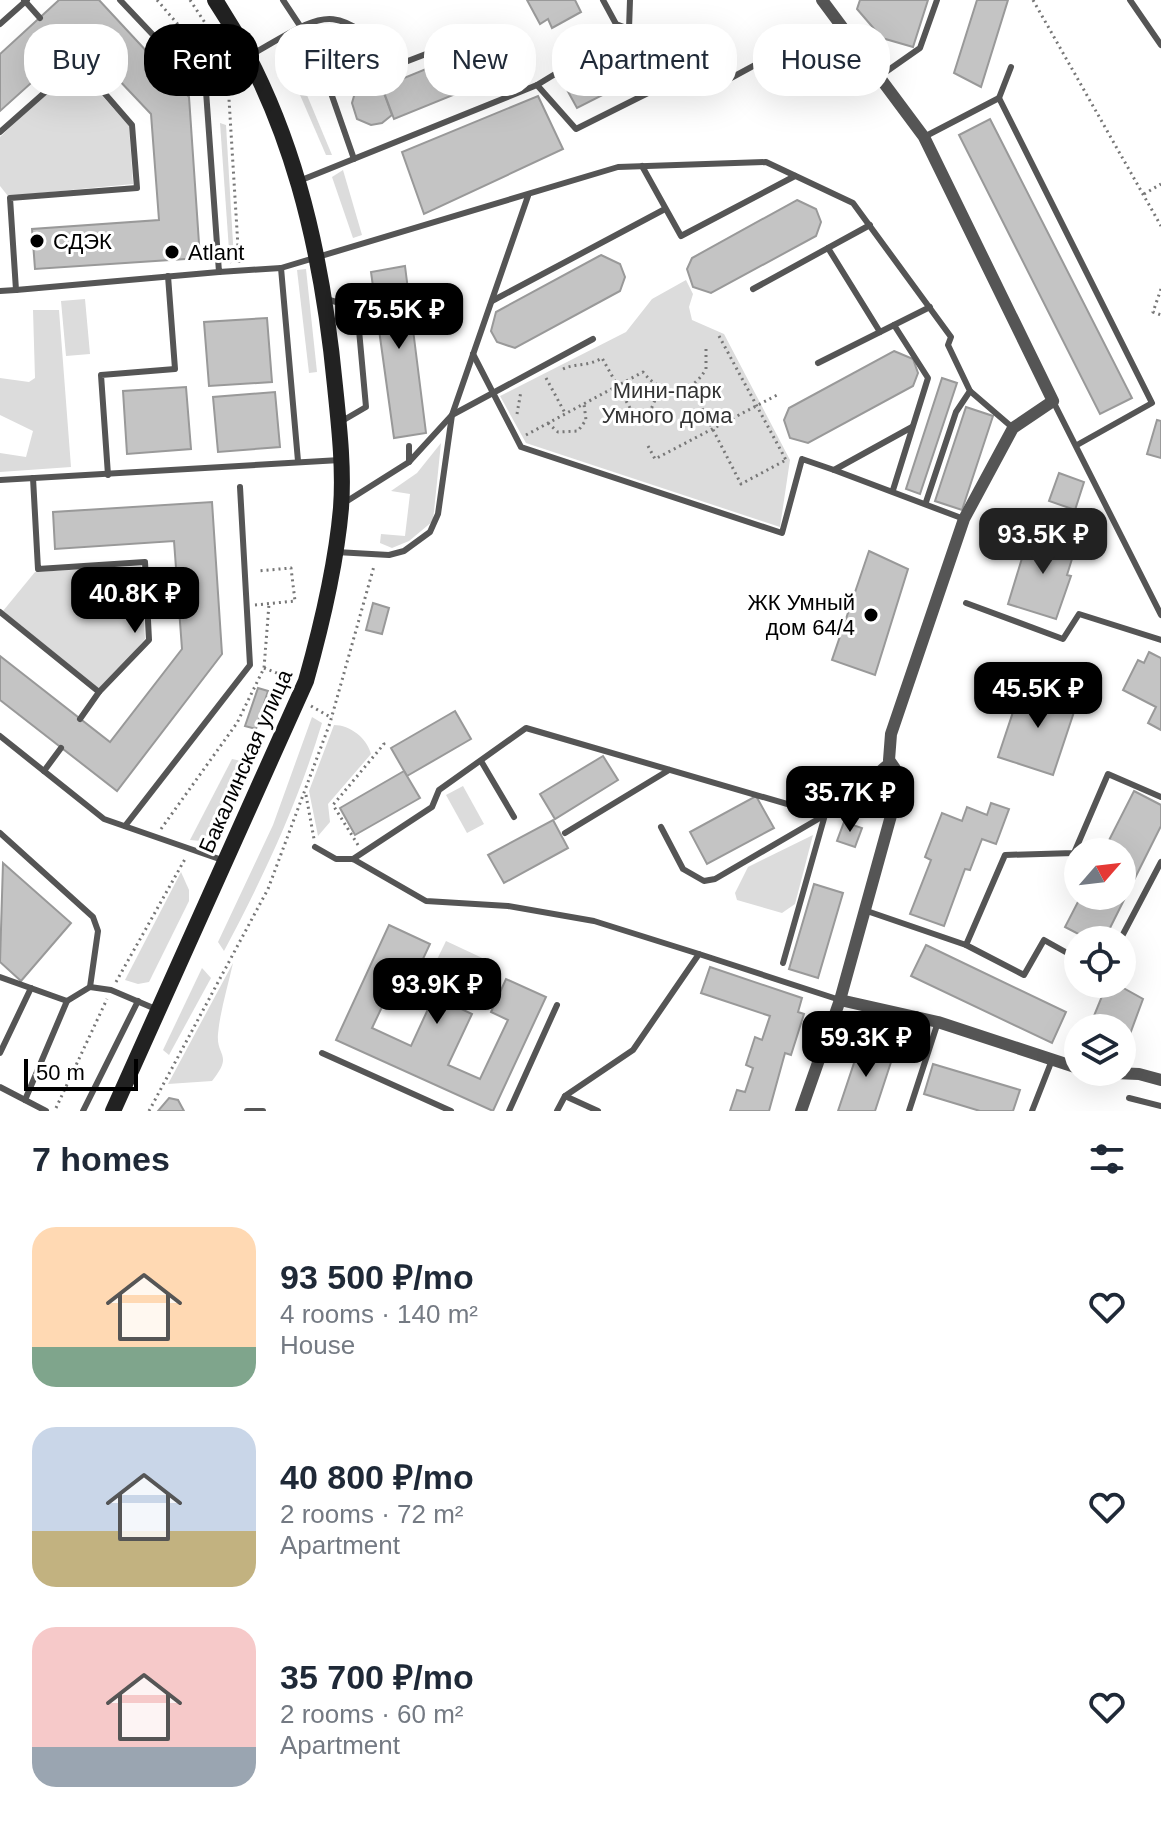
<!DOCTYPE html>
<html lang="en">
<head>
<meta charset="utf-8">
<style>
  body { margin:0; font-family:Helvetica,sans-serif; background:#f2f2f3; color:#1f2937; height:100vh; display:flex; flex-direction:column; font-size:30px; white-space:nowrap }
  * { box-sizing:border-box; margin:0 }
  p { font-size:26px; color:#747a83 }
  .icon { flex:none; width:44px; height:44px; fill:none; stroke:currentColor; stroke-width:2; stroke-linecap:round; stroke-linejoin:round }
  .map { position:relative; height:1111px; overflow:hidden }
  .drawer { display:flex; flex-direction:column; background:#fff; flex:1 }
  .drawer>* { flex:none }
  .banner { position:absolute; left:24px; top:24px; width:1114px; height:72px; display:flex; gap:16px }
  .needle { width:52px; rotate:62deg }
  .buttons { position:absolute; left:1064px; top:838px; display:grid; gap:16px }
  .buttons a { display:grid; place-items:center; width:72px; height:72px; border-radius:50%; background:#fff; box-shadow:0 8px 32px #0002; font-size:40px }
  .scale { position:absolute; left:24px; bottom:20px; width:114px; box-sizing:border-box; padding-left:8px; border:4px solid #000; border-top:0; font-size:22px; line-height:28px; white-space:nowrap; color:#000; -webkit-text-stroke:6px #fff; paint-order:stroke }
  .price { position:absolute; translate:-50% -68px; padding:0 18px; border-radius:16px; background:#000; color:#fff; font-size:26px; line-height:52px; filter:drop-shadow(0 2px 4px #0008) }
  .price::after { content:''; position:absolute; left:50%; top:48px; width:24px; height:18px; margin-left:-12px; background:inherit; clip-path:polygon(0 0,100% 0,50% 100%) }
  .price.on { background:#222; color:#fff }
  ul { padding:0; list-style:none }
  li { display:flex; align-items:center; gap:24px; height:200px; padding:0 32px }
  li span { display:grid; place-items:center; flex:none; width:224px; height:160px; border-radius:24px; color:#555 }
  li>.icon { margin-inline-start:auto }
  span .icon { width:96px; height:96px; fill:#fffc; stroke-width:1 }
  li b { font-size:34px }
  h2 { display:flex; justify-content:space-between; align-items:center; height:96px; padding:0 32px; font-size:34px }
  .chip { padding:0 28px; border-radius:32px; background:#fff; box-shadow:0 8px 32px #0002; font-size:28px; line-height:72px }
  .chip.on { background:#000; color:#fff }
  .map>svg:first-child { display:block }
  .green { fill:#dcdcdc }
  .building { fill:#c4c4c4; stroke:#999; stroke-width:2 }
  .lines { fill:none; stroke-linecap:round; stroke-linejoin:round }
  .path { stroke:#777; stroke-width:3; stroke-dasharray:2 4; stroke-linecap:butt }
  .lane { stroke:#555; stroke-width:6 }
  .street { stroke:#555; stroke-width:12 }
  .secondary { stroke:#222; stroke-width:16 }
  .poi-dot { fill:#000; stroke:#fff; stroke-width:3 }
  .labels { text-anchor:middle; stroke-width:6; stroke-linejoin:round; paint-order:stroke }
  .poi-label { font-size:22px; fill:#000; stroke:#fff; text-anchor:start }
  .park-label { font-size:22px; fill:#333; stroke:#fff }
  .street-label { font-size:22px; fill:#000; stroke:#fff }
</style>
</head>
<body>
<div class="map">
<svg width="1161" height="1111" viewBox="0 0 1161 1111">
  <rect width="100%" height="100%" fill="#fff"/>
  <!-- green -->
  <g class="green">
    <polygon points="286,45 332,155 326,155 281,51"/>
    <polygon points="75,65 129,126 133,184 8,196 0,186 0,137"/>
    <polygon points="220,123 226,125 234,260 230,264"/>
    <polygon points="343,170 362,235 353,238 332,177"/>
    <polygon points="306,269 317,372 309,373 297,270"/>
    <polygon points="686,280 693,294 689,307 692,320 724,334 790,460 780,527 526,443 500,396 626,332 652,299"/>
    <polygon points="85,299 90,354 66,356 61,301"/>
    <polygon points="33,310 59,310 71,467 0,472 0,453 26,457 33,431 0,415 0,378 29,382 35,378"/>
    <polygon points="441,443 433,521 409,541 392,548 380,543 381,534 405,536 410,494 391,491 417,473"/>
    <polygon points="141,566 145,639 101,690 3,611 35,572"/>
    <path d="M312,717L322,723C298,803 263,878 224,951L218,942L273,825Z"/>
    <path d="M334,725C350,725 367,738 371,754L328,804L330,822L318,836L309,791Z"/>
    <polygon points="232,759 246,762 212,842 190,840"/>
    <polygon points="463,786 484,824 467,833 446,795"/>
    <polygon points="813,835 795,904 782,913 737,900 735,893 748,867"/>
    <polygon points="181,872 189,890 189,901 149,982 138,984 125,980"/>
    <polygon points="446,941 493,963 472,1006 425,984"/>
    <path d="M233,963C228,986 220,1011 218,1034C216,1057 234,1054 212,1081L168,1084Z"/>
    <polygon points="202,968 211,978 169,1055 163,1050"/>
  </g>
  <!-- building -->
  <g class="building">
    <polygon points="59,0 99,0 189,97 200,258 35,269 32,229 159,220 151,114 80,39 0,111 0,54"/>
    <polygon points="527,0 575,0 581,12 552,28 548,19 540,24"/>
    <polygon points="860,0 928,0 913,47 882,38 857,9"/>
    <polygon points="977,0 1008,0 981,87 954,73"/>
    <polygon points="349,35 364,38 392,115 382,123 371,125 357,119 352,103 354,96 343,66 336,67 328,60 327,53 334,42"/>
    <polygon points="627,45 642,75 577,108 561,79"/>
    <polygon points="482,46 495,78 394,119 382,87"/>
    <polygon points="538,96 563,149 424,214 402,152"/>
    <polygon points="990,119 1132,398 1100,414 959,135"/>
    <polygon points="797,200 816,209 821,222 816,236 711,293 693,287 687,269 692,258"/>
    <polygon points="601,255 620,264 625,277 620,291 515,348 497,342 491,331 496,312"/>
    <polygon points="405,266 426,433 394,438 371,272"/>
    <polygon points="267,318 272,382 209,386 204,322"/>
    <polygon points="894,351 913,359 918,373 913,386 808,443 790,438 784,420 789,408"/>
    <polygon points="942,378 957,383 920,494 906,489"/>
    <polygon points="186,387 191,449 127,454 123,391"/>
    <polygon points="275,392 280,447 218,452 213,397"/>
    <polygon points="966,407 993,416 962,510 935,501"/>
    <polygon points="1157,420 1161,421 1161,458 1147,454"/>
    <polygon points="1059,473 1084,482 1075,510 1049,501"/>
    <polygon points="212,502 222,654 117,791 0,700 0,656 110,742 182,649 174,541 55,549 53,512"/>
    <polygon points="1030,532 1076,546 1067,575 1071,576 1056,619 1008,604"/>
    <polygon points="869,551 908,569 875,675 832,660"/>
    <polygon points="373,603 389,608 382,634 366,630"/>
    <polygon points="1149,652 1161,658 1161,730 1148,723 1156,707 1123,690 1138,660 1144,663"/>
    <polygon points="1022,685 1077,703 1053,775 998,757"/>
    <polygon points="258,688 268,691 256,729 245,726"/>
    <polygon points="455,711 471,739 407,776 391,748"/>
    <polygon points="603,756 618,780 555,819 540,794"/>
    <polygon points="404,771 420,798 355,835 340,808"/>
    <polygon points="1134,791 1161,805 1161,826 1104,940 1090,940 1065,927 1081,896 1122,896 1122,852 1103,852"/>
    <polygon points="756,796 774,828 707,864 690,832"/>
    <polygon points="991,803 1009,809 996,844 982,839 970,870 965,869 944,926 910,914 931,860 925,857 942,813 962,821 967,807 987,815"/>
    <polygon points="553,820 568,848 504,883 488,855"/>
    <polygon points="844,822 862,828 855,847 837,841"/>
    <polygon points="3,863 71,923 21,981 0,962"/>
    <polygon points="814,884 843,893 818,978 789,969"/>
    <polygon points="389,925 430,944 415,976 400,969 372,1028 411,1046 434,996 472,1014 448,1065 480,1079 508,1020 491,1012 506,979 546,997 493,1111 336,1040"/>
    <polygon points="926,945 1066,1012 1052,1043 911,976"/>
    <polygon points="710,967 802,998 798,1012 804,1014 791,1055 785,1053 769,1111 730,1111 737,1090 745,1092 753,1068 746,1065 755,1037 762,1040 770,1016 701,993"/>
    <polygon points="1107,984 1116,984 1143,999 1123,1053 1122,1028 1089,1028"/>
    <polygon points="861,1042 894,1053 875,1111 838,1111"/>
    <polygon points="933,1064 1020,1090 1013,1111 980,1111 924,1094"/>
    <polygon points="169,1098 178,1100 184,1111 158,1111"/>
  </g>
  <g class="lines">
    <!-- path -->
    <g class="path">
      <polyline points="157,0 228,83 239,263"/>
      <polyline points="190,0 215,38 227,79"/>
      <polyline points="1033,0 1161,226"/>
      <polyline points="1144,194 1161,184"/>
      <polyline points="1161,289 1153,312 1161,315"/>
      <polyline points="719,336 786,460"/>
      <path d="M563,369C575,363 587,367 602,358L634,415"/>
      <polyline points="546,378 565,413"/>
      <polyline points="691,387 741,484 786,460"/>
      <polyline points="517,414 521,391"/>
      <polyline points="647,419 660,388"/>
      <polyline points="548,423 558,432 578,431 586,420 584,404"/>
      <path d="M526,435L643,372C662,396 690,397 706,369V346"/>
      <polyline points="648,446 655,459 779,394"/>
      <polyline points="255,605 295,601 291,568 257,571"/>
      <polyline points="264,668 279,674 274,688 286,693"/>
      <polyline points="311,706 332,718"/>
      <polyline points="306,795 314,839"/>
      <polyline points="161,829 237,723 264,668 269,604"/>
      <polyline points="358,845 333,805 384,744 382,739"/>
      <polyline points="116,982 185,859"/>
      <polyline points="56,1108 107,999"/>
      <polyline points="149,1111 268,889 330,723 374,566"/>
    </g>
    <!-- lane -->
    <g class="lane">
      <polyline points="24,0 40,18"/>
      <polyline points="120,0 206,91 219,272 281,268 618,167 766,162 853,203 951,337 948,345 970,391 956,412 926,502"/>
      <polyline points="283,0 316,50 354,159"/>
      <polyline points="630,0 629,29 658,88"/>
      <polyline points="1130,0 1161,45"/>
      <polyline points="0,24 27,0"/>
      <polyline points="67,50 132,125 137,188 10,198 16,290 219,272"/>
      <path d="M251,55C328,11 331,0 400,64L452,44"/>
      <polyline points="880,76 920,48 937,0"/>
      <polyline points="537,85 629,29 616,24 603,0"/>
      <polyline points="999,98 1011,67"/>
      <polyline points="0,132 78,63"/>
      <polyline points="924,137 999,98 1152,403 1077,445"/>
      <polyline points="642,166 681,236 795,176"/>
      <polyline points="299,181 537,85 576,129 658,88 707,91 777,53 808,51 848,70 869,64"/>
      <polyline points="828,248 880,332"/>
      <polyline points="281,268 298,461"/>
      <polyline points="753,289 870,225"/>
      <polyline points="0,291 16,290"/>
      <polyline points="326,299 357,308 366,407 342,421"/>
      <polyline points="492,301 665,209"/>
      <polyline points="473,354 521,447 782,533 802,459 834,470"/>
      <polyline points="818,363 930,307"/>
      <polyline points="970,391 1013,428"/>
      <polyline points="1053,401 1161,615"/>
      <polyline points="912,427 834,470 964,519"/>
      <polyline points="409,446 409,462"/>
      <polyline points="108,475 101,375 175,369 168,276"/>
      <polyline points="0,480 340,460"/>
      <polyline points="893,490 928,378 894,325"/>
      <polyline points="344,503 409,462 452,415 593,339"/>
      <polyline points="336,552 389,555 404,551 430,532 438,514 452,415 528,196"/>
      <polyline points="966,603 1063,639 1079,614 1161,640"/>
      <polyline points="0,612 99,692 149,640 145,562 38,569 33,478"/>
      <polyline points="80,719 99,692"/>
      <polyline points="0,736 104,819 225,861"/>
      <polyline points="481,761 514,817"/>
      <polyline points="44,771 61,748"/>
      <polyline points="125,826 250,665 240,487"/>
      <polyline points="661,827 683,869 704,881 715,879 825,815 889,760"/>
      <polyline points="0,833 93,917 98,931 90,987"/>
      <polyline points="565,833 669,770"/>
      <polyline points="315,847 336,859 353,859 426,901 508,906 594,921 699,954"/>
      <polyline points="353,859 432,807 439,790 526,728 825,815 783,963"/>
      <polyline points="864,910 966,945 1005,855 1074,853 1108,774 1161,797"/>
      <polyline points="1120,940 1161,862"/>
      <polyline points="966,945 1024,975 1044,940 1078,959"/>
      <polyline points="0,977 67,1001 90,987 111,990 158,1010"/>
      <polyline points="0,1053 31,988"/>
      <polyline points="322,1053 451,1111"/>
      <polyline points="0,1087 25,1100"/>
      <polyline points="565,1096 598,1111"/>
      <polyline points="1129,1098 1161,1106"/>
      <polyline points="46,1111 25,1100 67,1001"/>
      <polyline points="83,1111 138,1001"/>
      <polyline points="247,1111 263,1111"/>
      <polyline points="509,1111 557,1005"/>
      <polyline points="557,1111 565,1096 633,1050 699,954 840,1000"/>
      <polyline points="909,1111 938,1022"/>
      <polyline points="1032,1111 1052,1060"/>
    </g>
    <!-- street -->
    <g class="street">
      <polyline points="840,1000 938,1022 1078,1068"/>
      <polyline points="1090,1072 1139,1074 1161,1080"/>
      <polyline points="801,1111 840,1000 897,794 900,776 889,760 891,734 964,519 1013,428 1053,401 924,137 822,0"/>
    </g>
    <!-- secondary -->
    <path class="secondary" d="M113,1111L306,681C322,624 336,566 341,508C344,468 339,425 335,386C322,250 292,116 215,0"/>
  </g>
  <!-- markers -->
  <g class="poi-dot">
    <circle cx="37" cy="241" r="8"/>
    <circle cx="172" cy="252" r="8"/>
    <circle cx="871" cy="615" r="8"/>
  </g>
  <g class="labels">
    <!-- poi labels -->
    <g class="poi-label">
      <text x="53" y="249">СДЭК</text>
      <text x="188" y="260">Atlant</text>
      <text x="855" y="610" text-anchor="end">ЖК Умный<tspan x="855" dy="25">дом 64/4</tspan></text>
    </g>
    <!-- park labels -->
    <g class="park-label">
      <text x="667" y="398">Мини-парк<tspan x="667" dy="25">Умного дома</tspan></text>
    </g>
    <!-- street labels -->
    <g class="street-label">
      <text transform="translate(245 761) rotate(-66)" y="8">Бакалинская улица</text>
    </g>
  </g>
</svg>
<div class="buttons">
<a><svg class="needle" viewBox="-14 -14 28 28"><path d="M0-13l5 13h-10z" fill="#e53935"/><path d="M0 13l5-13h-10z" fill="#747a83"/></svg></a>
<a><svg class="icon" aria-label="locate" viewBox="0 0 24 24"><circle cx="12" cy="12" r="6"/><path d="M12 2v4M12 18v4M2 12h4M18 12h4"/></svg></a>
<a><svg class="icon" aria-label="layers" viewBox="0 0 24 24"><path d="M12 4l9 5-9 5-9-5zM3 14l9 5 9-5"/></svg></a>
</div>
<div class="scale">50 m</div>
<b class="price" style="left:399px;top:351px">75.5K ₽</b>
<b class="price on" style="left:1043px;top:576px">93.5K ₽</b>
<b class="price" style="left:135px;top:635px">40.8K ₽</b>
<b class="price" style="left:1038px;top:730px">45.5K ₽</b>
<b class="price" style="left:850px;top:834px">35.7K ₽</b>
<b class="price" style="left:437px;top:1026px">93.9K ₽</b>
<b class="price" style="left:866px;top:1079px">59.3K ₽</b>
<div class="banner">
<a class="chip">Buy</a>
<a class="chip on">Rent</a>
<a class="chip">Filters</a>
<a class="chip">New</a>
<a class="chip">Apartment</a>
<a class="chip">House</a>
</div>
</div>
<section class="drawer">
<h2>7 homes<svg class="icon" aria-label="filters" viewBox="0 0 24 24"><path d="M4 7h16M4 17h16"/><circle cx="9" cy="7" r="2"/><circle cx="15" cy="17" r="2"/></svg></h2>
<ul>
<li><span style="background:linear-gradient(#ffd9b3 75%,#7fa58c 0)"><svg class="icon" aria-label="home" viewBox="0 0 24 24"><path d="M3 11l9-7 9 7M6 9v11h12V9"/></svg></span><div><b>93 500 ₽/mo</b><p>4 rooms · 140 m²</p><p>House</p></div><svg class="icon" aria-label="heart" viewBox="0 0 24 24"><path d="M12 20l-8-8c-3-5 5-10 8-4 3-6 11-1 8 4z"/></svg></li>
<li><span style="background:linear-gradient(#c9d6e8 65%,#c2b280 0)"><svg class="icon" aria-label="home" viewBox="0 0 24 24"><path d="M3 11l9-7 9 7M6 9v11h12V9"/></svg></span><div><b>40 800 ₽/mo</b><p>2 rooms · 72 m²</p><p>Apartment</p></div><svg class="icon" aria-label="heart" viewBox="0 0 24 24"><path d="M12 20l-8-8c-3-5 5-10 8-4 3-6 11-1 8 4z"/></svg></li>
<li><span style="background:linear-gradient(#f6c9c9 75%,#9aa5b1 0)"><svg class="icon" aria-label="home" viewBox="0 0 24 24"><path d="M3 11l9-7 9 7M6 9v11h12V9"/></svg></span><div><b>35 700 ₽/mo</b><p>2 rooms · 60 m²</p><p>Apartment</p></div><svg class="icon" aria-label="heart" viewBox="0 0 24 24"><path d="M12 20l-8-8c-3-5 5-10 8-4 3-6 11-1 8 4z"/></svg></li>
</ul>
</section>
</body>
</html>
